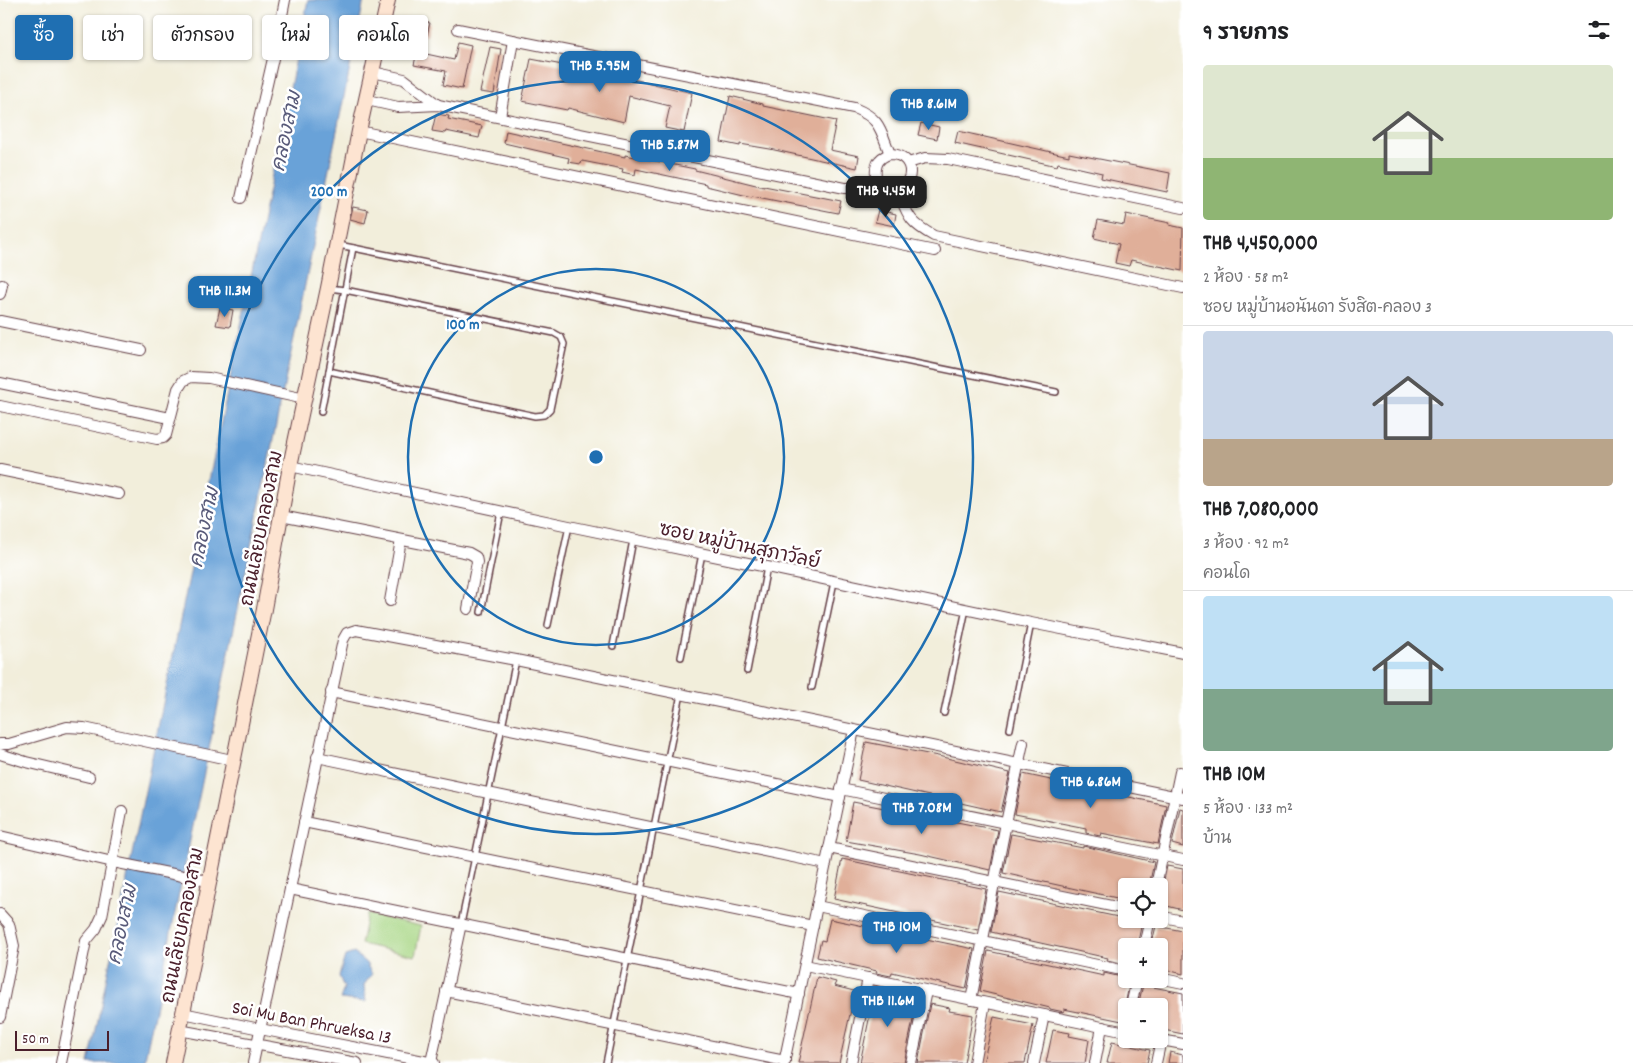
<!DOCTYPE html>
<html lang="th">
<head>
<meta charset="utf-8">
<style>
  body { margin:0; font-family:Dekko,"Playpen Sans Thai",sans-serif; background:#f6f6f6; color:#202124; height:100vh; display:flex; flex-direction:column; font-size:19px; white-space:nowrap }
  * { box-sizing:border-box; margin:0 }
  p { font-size:16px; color:#757577 }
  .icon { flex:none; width:28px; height:28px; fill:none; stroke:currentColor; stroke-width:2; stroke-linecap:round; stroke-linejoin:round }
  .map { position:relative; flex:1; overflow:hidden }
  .drawer { display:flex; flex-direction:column; background:#fff; width:450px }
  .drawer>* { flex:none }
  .top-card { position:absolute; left:15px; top:15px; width:475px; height:45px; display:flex; gap:10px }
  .tools { position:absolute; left:1118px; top:878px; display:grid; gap:10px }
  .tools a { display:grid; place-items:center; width:50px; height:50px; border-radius:5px; background:#fff; box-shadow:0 1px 4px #0004; font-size:25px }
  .scale { position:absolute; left:15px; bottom:12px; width:94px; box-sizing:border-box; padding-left:5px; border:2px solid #4a1f2b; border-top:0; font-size:14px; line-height:18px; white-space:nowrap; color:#4a1f2b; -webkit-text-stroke:4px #fff; paint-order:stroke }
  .price { position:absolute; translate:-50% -42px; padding:0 11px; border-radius:10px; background:#1f6fb2; color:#fff; font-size:16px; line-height:32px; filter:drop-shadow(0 1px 2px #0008) }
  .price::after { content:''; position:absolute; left:50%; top:30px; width:15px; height:11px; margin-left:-8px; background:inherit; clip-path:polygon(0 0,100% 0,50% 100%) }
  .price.on { background:#222; color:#fff }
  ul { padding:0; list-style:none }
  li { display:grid; align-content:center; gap:10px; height:265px; padding:0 20px }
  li+li { border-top:1px solid #e0e0e0 }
  li span { display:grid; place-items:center; height:155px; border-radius:5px; color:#555 }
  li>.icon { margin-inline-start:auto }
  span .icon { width:90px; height:90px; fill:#fffc; stroke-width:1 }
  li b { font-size:21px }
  h2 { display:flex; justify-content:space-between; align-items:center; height:60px; padding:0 20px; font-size:21px }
  .pill { padding:0 18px; border-radius:5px; background:#fff; box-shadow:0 1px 4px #0004; font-size:18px; line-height:45px }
  .pill.on { background:#1f6fb2; color:#fff }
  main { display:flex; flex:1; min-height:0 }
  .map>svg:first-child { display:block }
  .green { fill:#a7d684; stroke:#787a58 }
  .water { fill:#69a2d8; stroke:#5a6082 }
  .building { fill:#e0af99 }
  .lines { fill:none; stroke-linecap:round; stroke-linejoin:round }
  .lane-casing { stroke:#633e45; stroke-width:8 }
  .street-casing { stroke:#633e45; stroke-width:12 }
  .secondary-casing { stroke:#633e45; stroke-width:16 }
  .lane { stroke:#fff; stroke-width:5 }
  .street { stroke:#fff; stroke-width:10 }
  .secondary { stroke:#fde4d1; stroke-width:14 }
  .ring { fill:none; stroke:#1f6fb2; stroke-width:2.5 }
  .labels { text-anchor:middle; stroke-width:5; stroke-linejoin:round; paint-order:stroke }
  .street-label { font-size:19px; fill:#4a1f2b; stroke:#fff }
  .water-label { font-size:20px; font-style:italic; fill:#585a79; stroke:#fff }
  .centre { fill:#1f6fb2; stroke:#fff; stroke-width:2.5 }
  .ring-label { font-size:15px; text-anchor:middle; font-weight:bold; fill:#1f6fb2; stroke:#fff; stroke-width:5; stroke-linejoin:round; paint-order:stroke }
</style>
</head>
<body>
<main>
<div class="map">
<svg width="1183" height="1063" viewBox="0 0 1183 1063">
  <rect width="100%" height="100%" fill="#fff"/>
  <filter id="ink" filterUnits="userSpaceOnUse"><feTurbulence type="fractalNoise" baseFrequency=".02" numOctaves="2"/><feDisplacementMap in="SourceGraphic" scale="10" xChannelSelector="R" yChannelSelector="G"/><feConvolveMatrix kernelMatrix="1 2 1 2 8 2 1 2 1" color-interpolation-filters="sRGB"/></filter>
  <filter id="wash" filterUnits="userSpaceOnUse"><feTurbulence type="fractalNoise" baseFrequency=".0096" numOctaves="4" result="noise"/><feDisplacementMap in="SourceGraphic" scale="20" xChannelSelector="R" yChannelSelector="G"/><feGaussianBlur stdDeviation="1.12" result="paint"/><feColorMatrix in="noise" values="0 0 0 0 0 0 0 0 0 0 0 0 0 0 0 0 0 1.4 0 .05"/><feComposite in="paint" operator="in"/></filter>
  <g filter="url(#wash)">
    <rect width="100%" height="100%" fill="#f2eedb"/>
    <!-- green -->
    <polygon class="green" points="367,914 421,926 415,956 361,944"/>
    <!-- water -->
    <g class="water">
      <polygon points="308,0 364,0 144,1063 89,1063"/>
      <polygon points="354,953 366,963 372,974 364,985 366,1002 340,999 344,988 339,976 345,956"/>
    </g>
    <g id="blocks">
      <!-- building -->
      <g class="building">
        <polygon points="411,19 430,23 427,35 409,31"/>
        <polygon points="458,42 471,45 462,89 443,85 446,71 414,65 417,52 454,60"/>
        <polygon points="490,47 501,49 494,94 480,92"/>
        <polygon points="531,59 620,76 692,93 684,132 665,128 670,106 629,96 624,122 568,108 567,110 522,101"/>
        <polygon points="730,96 763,104 763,106 836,121 830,150 859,156 857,168 770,149 740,144 740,146 721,142"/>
        <polygon points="436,114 449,116 448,119 482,126 479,138 446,131 445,133 432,131"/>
        <polygon points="921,123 939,127 937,139 918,135"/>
        <polygon points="506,131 625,157 625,155 695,169 695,170 764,187 764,186 841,201 838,213 752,196 752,197 706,186 706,184 636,169 635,175 622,172 623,169 582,161 581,164 568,162 569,158 504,143"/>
        <polygon points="958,131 1069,156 1069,153 1170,173 1167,192 1101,178 1102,173 1058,163 1057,166 955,143"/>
        <polygon points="353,207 368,210 365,223 350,219"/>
        <polygon points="878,210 896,214 894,226 875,222"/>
        <polygon points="1126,214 1170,223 1169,225 1183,228 1182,271 1131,260 1129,266 1115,263 1119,244 1094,238 1098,220 1124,225"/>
        <polygon points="220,308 233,310 230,327 216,325"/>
        <polygon points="866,742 938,756 1010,773 1001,812 858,780"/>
        <polygon points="1023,774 1166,805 1158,844 1101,833 1100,836 1086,833 1086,828 1015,814"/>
        <polygon points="853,802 998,830 990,870 920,854 846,841"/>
        <polygon points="1180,808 1183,809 1183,847 1172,844"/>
        <polygon points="1011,834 1083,848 1083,846 1154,862 1149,886 1126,886 1126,900 1003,873"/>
        <polygon points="842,859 986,889 978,930 834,899"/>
        <polygon points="1167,866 1183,869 1183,910 1159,904"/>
        <polygon points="999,892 1142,922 1137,946 1126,946 1126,964 1107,960 1108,958 991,932"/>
        <polygon points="830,919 974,949 966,989 892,972 891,976 876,973 877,971 817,957 821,940 825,941"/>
        <polygon points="1156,926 1183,931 1183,974 1159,968 1159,945 1152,943"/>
        <polygon points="988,951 1104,976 1104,973 1126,978 1126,980 1130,980 1122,1021 1064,1009 1064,1012 1050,1009 1050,1008 980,991"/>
        <polygon points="817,977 836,982 834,986 858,992 856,1002 853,1001 839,1063 798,1063"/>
        <polygon points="1143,985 1183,993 1183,1034 1159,1029 1159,1006 1138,1006"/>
        <polygon points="874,986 889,989 888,991 893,992 893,995 916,999 915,1001 917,1001 904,1063 860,1063 872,1005 870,1005"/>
        <polygon points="930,1004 950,1008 949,1011 973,1015 964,1063 918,1063"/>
        <polygon points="994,1017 1033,1025 1025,1063 983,1063"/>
        <polygon points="1053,1030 1070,1033 1069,1036 1089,1040 1085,1063 1046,1063"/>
        <polygon points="1112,1042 1150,1050 1147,1063 1107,1063"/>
        <polygon points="1170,1052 1183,1055 1183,1063 1168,1063"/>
      </g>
    </g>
  </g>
  <g filter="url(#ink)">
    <use href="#blocks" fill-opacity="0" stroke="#633e45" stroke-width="1"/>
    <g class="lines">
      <defs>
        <g id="lane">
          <polyline points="339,245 1056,392"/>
          <polyline points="329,288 345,290 554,333 561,337 564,344 550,409 544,415 535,416 329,371"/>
          <polyline points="321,412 353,248"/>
          <polyline points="481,612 501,512"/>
          <polyline points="548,625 569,526"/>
          <polyline points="613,646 633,540"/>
          <polyline points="681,657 702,554"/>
          <polyline points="747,671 767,567"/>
          <polyline points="812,687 834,582"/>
          <polyline points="944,713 966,609"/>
          <polyline points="1010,729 1031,623"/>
          <polyline points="461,924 516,660"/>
          <polyline points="606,1063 681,694"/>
        </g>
        <g id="street">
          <path d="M458,29L854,108C881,119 880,129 890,154"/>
          <polyline points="373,72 404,79 438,105"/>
          <polyline points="367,100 398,107 438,105 845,188 860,188 877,183"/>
          <polyline points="500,117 513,40"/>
          <polyline points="359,131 935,251"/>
          <path d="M890,154C918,154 915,191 891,189C886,188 882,184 877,183C874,169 875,158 890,154Z"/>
          <polyline points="908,163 925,158 948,159 1183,208"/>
          <path d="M897,189C908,215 908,222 934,236L1183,288"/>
          <polyline points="241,198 277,41 285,0"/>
          <polyline points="0,294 2,285"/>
          <polyline points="0,321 141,350"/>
          <polyline points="0,383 170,418"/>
          <polyline points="0,406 157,439 163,438 166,435 178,389 183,381 191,377 209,378 305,399"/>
          <polyline points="290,466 569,526 767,567 1031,623 1183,653"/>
          <polyline points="0,470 119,494"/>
          <polyline points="281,516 469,553 476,557 477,562 468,609"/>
          <polyline points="390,601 401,540"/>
          <polyline points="331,692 840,797"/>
          <polyline points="0,744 9,744 67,727 84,728 232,760"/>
          <polyline points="0,754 26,762 89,777"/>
          <polyline points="317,757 826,864"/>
          <polyline points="841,789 1183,860"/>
          <polyline points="304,822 813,926"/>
          <polyline points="0,836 113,862 208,881"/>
          <polyline points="829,848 1126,909"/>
          <polyline points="1156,886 1180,772"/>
          <polyline points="290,889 799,994"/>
          <polyline points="817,906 1126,971"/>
          <polyline points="0,914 9,924 14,946 0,1017"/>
          <polyline points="1159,916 1183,921"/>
          <polyline points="1144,946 1150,919"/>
          <polyline points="805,965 1126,1032"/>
          <polyline points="1159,978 1183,983"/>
          <polyline points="446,991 785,1061"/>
          <polyline points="971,1000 1006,823 1023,743"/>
          <polyline points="1131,1006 1137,979"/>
          <polyline points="183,1013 260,1029 434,1063"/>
          <polyline points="179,1030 357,1063"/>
          <polyline points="1156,1039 1183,1044"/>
          <polyline points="431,1062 461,924"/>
          <polyline points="61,1063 86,941 96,929 102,916 122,811"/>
          <polyline points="253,1063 343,640 347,633 356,630 516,660 1183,798"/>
          <polyline points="784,1063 854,730"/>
          <polyline points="851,1063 868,978"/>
          <polyline points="911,1063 926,991"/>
          <polyline points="974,1063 985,1003"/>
          <polyline points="1034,1063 1044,1015"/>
          <polyline points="1095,1063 1102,1027"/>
          <polyline points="1156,1063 1161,1040"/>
        </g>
        <polyline id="secondary" points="173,1063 264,609 290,466 328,288 359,131 388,0"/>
      </defs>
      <!-- lane casing -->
      <use href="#lane" class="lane-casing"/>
      <!-- street casing -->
      <use href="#street" class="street-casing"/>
      <!-- secondary casing -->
      <use href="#secondary" class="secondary-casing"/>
      <!-- lane -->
      <use href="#lane" class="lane"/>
      <!-- street -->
      <use href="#street" class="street"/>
      <!-- secondary -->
      <use href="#secondary" class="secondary"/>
    </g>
  </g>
  <!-- distance rings -->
  <g class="ring">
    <circle cx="596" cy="457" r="188"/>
    <circle cx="596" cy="457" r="377"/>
  </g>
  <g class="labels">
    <!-- street labels -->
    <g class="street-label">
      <text transform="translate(260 528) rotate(-79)" y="7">ถนนเลียบคลองสาม</text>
      <text transform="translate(740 544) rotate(12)" y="7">ซอย หมู่บ้านสุภาวัลย์</text>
      <text transform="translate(181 925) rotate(-79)" y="7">ถนนเลียบคลองสาม</text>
      <text transform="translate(312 1021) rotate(11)" y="7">Soi Mu Ban Phrueksa 13</text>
    </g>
    <!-- water labels -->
    <g class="water-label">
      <text transform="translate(285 131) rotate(-78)" y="7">คลองสาม</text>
      <text transform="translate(203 527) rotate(-78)" y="7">คลองสาม</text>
      <text transform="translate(121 924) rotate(-78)" y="7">คลองสาม</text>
    </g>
  </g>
  <circle cx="596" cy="457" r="8" class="centre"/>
  <g class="ring-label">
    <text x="329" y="196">200 m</text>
    <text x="463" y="329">100 m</text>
  </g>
</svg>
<div class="tools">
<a><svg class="icon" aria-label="locate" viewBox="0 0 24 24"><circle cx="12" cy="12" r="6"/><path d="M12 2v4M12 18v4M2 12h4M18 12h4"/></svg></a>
<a>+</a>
<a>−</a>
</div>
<div class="scale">50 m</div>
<b class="price" style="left:600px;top:93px">THB 5.95M</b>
<b class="price" style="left:929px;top:131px">THB 8.61M</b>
<b class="price" style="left:670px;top:172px">THB 5.87M</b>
<b class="price on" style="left:886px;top:218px">THB 4.45M</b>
<b class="price" style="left:225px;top:318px">THB 11.3M</b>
<b class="price" style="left:1091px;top:809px">THB 6.86M</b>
<b class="price" style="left:922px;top:835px">THB 7.08M</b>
<b class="price" style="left:897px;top:954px">THB 10M</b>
<b class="price" style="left:888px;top:1028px">THB 11.6M</b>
<div class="top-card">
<a class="pill on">ซื้อ</a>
<a class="pill">เช่า</a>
<a class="pill">ตัวกรอง</a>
<a class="pill">ใหม่</a>
<a class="pill">คอนโด</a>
</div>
</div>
<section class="drawer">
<h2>9 รายการ<svg class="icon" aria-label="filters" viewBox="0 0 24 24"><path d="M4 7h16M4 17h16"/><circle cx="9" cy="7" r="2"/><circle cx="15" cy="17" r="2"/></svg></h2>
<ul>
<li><span style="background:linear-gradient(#dfe7d0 60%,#8fb573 0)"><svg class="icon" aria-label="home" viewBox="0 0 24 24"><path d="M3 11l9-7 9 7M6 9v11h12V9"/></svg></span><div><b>THB 4,450,000</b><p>2 ห้อง · 58 m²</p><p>ซอย หมู่บ้านอนันดา รังสิต-คลอง 3</p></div></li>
<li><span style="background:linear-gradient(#c9d6e8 70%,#b9a48a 0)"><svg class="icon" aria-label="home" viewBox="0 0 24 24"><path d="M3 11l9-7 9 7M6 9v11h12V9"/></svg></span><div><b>THB 7,080,000</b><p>3 ห้อง · 92 m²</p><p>คอนโด</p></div></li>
<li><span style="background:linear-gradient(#bfe0f5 60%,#7fa58c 0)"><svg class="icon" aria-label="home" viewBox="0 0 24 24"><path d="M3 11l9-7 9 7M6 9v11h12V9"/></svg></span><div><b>THB 10M</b><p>5 ห้อง · 133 m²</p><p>บ้าน</p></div></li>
</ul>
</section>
</main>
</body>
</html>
